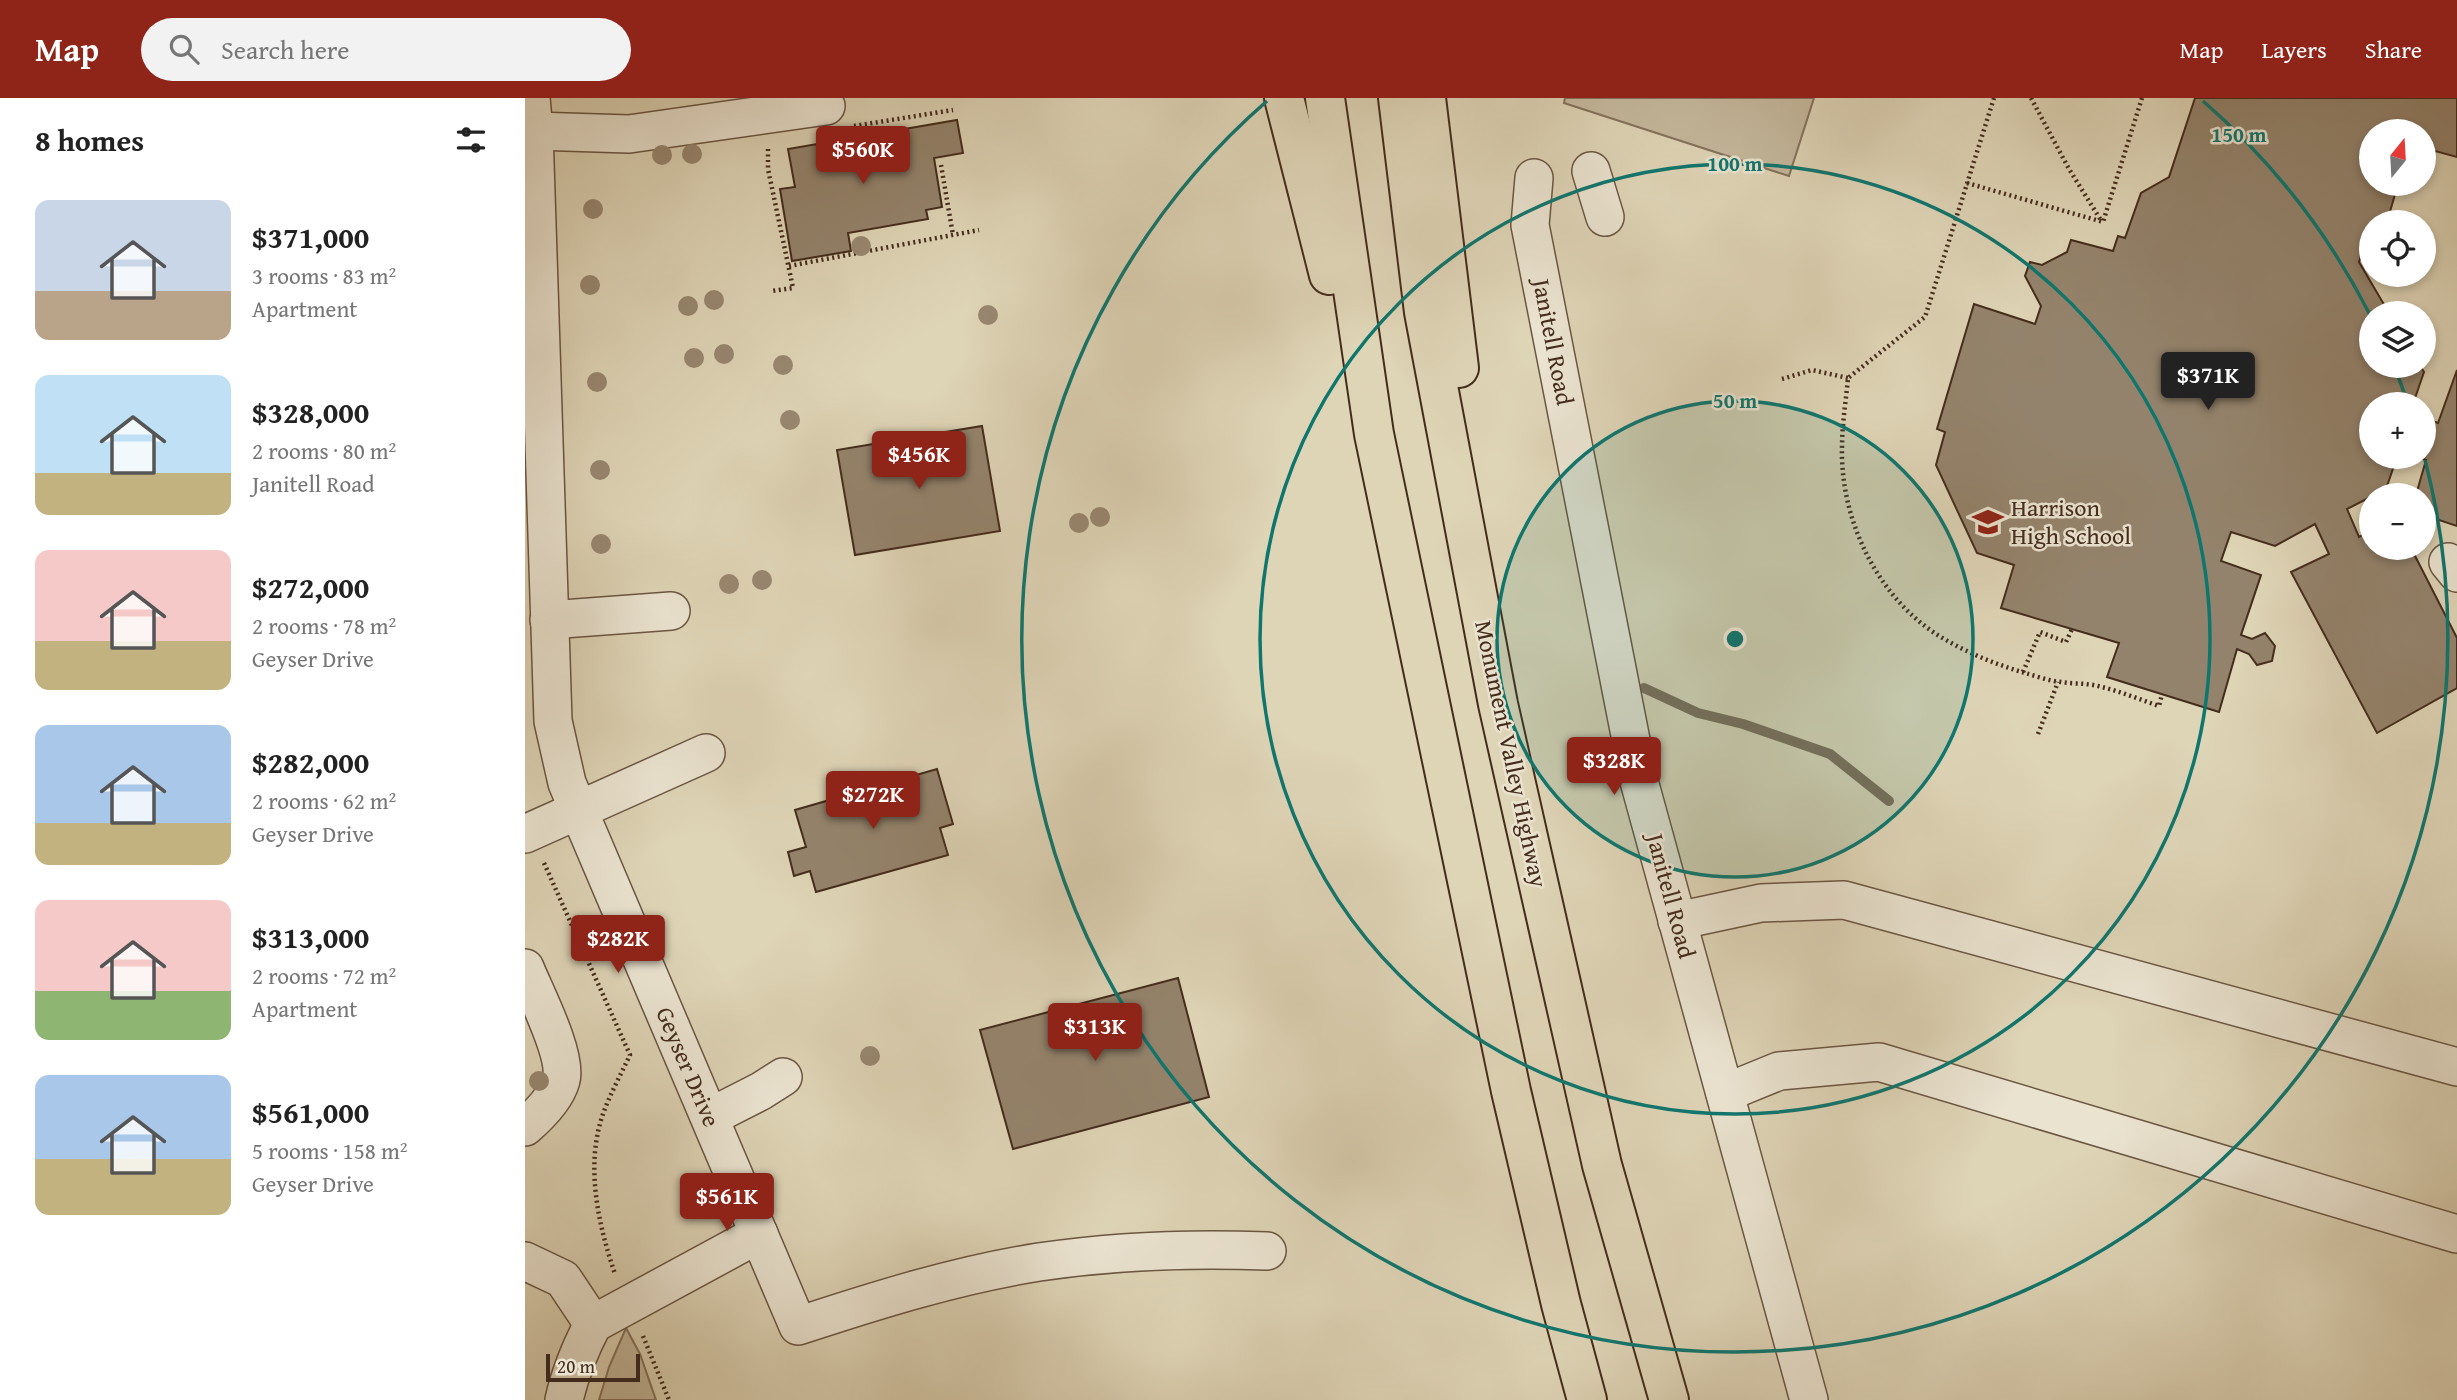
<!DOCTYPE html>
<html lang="en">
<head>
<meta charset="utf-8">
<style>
  body { margin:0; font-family:"Gentium Book Plus",serif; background:#f2f2f2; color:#222; height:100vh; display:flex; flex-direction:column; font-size:26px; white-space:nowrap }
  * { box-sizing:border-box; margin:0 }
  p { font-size:23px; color:#767676 }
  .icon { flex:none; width:38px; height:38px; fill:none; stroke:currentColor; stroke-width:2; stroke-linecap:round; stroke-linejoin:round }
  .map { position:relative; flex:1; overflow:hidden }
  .side { display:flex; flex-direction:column; background:#fff; width:525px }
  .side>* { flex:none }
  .needle { width:46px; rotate:18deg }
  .controls { position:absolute; left:1834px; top:21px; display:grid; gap:14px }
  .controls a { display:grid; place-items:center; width:77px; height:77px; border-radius:50%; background:#fff; box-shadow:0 4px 10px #0003; font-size:35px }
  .scale { position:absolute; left:21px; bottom:18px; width:94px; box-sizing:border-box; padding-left:7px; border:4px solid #442c1c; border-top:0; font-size:19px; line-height:24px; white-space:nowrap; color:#442c1c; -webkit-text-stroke:5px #eae3d0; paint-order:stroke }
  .price { position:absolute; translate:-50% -60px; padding:0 16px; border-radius:7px; background:#8f2418; color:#fff; font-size:23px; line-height:46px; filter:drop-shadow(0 2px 4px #0008) }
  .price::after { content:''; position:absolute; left:50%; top:42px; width:21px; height:16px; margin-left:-10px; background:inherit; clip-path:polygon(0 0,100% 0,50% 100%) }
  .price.selected { background:#222; color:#fff }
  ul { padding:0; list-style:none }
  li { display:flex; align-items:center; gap:21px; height:175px; padding:0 35px }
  li span { display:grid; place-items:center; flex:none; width:196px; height:140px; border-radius:14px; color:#555 }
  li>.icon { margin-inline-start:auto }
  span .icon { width:84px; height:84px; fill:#fffc; stroke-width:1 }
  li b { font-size:30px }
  h2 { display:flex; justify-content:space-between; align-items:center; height:84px; padding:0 35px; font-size:30px }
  header { display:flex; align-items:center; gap:42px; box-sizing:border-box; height:98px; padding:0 35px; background:#8f2418; color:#fff }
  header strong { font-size:33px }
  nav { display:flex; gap:38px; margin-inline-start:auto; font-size:24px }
  .search { width:490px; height:63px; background:#f2f2f2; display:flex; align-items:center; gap:18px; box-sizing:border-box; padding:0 24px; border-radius:38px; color:#767676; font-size:26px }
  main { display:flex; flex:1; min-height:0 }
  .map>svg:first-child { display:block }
  .green { fill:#c4b79c; stroke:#84725c; stroke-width:2 }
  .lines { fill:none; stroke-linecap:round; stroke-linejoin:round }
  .stream { stroke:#816f59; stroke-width:10 }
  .building { fill:#94836c; stroke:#442c1c; stroke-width:2 }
  .minor-casing { stroke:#6a5642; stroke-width:40 }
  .highway-casing { stroke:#442c1c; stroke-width:42 }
  .path { stroke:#442c1c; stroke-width:4.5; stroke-dasharray:2 3.5; stroke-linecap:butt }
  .minor { stroke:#eae3d0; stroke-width:37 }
  .highway { stroke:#ded4b6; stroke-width:38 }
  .tree { fill:#988770 }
  .ring { fill:none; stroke:#0f766e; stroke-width:3.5 }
  .labels { text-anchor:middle; stroke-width:5; stroke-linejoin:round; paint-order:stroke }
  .street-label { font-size:24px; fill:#442c1c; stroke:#eae3d0 }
  .poi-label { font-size:24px; fill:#442c1c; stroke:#eae3d0; text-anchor:start }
  .centre { fill:#0f766e; stroke:#eae3d0; stroke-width:3.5 }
  .ring-label { font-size:21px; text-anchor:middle; font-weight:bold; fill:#0f766e; stroke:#eae3d0; stroke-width:5; stroke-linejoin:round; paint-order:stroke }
</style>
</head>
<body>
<header>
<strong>Map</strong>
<div class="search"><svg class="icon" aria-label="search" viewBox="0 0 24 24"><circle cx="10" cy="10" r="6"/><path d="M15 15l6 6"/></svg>Search here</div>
<nav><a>Map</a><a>Layers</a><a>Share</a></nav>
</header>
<main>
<section class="side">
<h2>8 homes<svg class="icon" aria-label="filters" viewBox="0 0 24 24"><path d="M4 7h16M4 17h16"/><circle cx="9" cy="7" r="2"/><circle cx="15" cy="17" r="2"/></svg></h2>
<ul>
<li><span style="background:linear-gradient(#c9d6e8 65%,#b9a48a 0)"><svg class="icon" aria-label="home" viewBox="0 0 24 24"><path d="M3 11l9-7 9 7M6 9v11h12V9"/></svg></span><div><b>$371,000</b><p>3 rooms · 83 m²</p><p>Apartment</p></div></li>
<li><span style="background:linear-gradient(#bfe0f5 70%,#c2b280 0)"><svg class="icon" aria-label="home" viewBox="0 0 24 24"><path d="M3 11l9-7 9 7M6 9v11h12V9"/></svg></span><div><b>$328,000</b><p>2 rooms · 80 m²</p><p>Janitell Road</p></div></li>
<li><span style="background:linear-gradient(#f6c9c9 65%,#c2b280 0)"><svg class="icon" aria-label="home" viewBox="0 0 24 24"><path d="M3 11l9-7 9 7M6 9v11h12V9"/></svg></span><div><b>$272,000</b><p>2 rooms · 78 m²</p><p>Geyser Drive</p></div></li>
<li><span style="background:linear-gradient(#a9c7e8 70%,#c2b280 0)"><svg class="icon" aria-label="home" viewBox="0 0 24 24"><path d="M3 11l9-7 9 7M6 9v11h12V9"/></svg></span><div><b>$282,000</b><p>2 rooms · 62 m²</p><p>Geyser Drive</p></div></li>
<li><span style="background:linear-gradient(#f6c9c9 65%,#8fb573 0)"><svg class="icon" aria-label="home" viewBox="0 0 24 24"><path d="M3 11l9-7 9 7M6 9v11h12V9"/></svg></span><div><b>$313,000</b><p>2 rooms · 72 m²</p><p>Apartment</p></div></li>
<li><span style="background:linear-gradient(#a9c7e8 60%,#c2b280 0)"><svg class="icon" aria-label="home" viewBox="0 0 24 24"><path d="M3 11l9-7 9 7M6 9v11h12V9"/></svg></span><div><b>$561,000</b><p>5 rooms · 158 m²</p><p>Geyser Drive</p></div></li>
</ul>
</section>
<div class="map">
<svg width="1932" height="1302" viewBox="0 0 1932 1302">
  <rect width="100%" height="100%" fill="#ded4b6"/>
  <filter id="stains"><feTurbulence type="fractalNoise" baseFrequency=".00286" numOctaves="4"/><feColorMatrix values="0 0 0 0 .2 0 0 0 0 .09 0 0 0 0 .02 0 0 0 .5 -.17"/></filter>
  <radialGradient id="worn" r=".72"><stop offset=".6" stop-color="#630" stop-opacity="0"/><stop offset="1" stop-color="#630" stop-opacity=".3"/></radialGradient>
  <!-- green -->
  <g class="green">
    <polygon points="1040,0 1289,0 1264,78 1039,5"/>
    <polygon points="101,1230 115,1256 131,1302 74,1302 84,1269"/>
  </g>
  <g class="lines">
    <!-- stream -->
    <polyline class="stream" points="1119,590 1173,615 1218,626 1305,656 1364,703"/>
  </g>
  <!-- building -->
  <g class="building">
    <polygon points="1670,0 1932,0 1932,59 1899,50 1899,33 1846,33 1846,86 1873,86 1862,124 1846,124 1846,136 1844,135 1834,164 1864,215 1846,215 1846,268 1895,268 1899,274 1888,306 1846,306 1846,359 1872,359 1861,391 1822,411 1834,439 1846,433 1846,450 1886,450 1932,540 1932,590 1852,635 1766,474 1804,456 1790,426 1750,448 1706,434 1696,463 1736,477 1716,537 1727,541 1740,535 1750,548 1747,563 1732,567 1724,556 1712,551 1694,614 1582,579 1594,545 1476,510 1489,467 1452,455 1411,367 1420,334 1412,331 1449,206 1510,226 1516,208 1500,178 1505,164 1517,167 1542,154 1546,142 1588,153 1593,138 1600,140 1616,95 1644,79"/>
    <polygon points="432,22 438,55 409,60 417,109 401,112 403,121 323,135 326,153 267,163 255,91 270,89 263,51"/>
    <polygon points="1932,272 1932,428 1899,417 1899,397 1891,397 1901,362 1892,359 1899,359 1899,320 1913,325"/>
    <polygon points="457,328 475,433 330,457 312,352"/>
    <polygon points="412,671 428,726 415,730 423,757 291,794 285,773 269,778 263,754 281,749 270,712"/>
    <polygon points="653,880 684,999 488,1051 455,932"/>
  </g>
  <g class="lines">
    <defs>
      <g id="minor">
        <path d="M6,0L9,33L28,623L42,685L273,1228C352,1202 432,1177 514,1164C589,1153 667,1150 742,1153"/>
        <polyline points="9,33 104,36 301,8"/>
        <polyline points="1066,73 1080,119"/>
        <polyline points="1009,80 1005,127 1114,683 1284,1302"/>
        <polyline points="1923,464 1932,475"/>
        <polyline points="24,522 146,513"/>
        <polyline points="0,736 181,655"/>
        <polyline points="1152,823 1236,805 1319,802 1932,969"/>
        <path d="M0,870C10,895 43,958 36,982C31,1000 14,1017 0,1029"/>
        <polyline points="1200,995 1254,973 1354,964 1932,1136"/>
        <polyline points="185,1019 236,993 258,979"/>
        <path d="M0,1163L38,1181L68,1226C55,1251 45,1275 39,1302"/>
        <polyline points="68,1226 234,1136"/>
      </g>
      <g id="highway">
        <polyline points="759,0 804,177"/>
        <polyline points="800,0 849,336 986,993 1036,1206 1062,1302"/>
        <polyline points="873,0 899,214 973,606 1077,1067 1144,1302"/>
        <polyline points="901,0 934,270"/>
      </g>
    </defs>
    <!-- minor casing -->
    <use href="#minor" class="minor-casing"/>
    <!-- highway casing -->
    <use href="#highway" class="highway-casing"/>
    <!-- path -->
    <g class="path">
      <path d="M1469,0L1400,219L1323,280C1321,303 1317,326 1317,349C1315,424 1355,505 1421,542C1445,556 1473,567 1500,575C1511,578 1524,583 1536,584C1548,586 1561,585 1573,588C1594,593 1614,601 1634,608L1637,596"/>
      <polyline points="1506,0 1544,71 1577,124"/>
      <polyline points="329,28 428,12"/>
      <polyline points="243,51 243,71 268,190 247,193"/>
      <polyline points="416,67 428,137"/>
      <polyline points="1442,85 1578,124 1617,0"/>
      <polyline points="264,168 454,132"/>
      <polyline points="1257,281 1287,272 1323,280"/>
      <polyline points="1498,574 1515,534 1541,544 1547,531"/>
      <polyline points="1513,636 1533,584"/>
      <path d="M19,765L105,957C96,976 85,996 78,1016C60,1067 73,1126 90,1176"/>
      <polyline points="118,1238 144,1302"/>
    </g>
    <!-- minor -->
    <use href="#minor" class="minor"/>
    <!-- highway -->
    <use href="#highway" class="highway"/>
  </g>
  <!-- trees -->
  <g class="tree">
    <circle cx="167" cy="56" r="10"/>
    <circle cx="137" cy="57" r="10"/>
    <circle cx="68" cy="111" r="10"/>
    <circle cx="336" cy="148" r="10"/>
    <circle cx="65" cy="187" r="10"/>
    <circle cx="189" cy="202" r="10"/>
    <circle cx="163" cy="208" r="10"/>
    <circle cx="463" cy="217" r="10"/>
    <circle cx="199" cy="256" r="10"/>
    <circle cx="169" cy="260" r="10"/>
    <circle cx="258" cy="267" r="10"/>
    <circle cx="72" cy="284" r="10"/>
    <circle cx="265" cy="322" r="10"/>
    <circle cx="75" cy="372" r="10"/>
    <circle cx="575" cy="419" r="10"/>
    <circle cx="554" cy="425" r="10"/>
    <circle cx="76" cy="446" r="10"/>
    <circle cx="237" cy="482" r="10"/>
    <circle cx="204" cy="486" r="10"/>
    <circle cx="345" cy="958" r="10"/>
    <circle cx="14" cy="983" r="10"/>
  </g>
  <!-- distance rings -->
  <circle cx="1210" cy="541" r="238" fill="#0f766e" fill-opacity=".12"/>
  <g class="ring">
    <circle cx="1210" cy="541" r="238"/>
    <circle cx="1210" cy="541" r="475"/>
    <path d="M1678 3A713 713 0 0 1 1845 217M1869 268A713 713 0 0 1 1882 303M1900 362A713 713 0 1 1 742 3"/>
  </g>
  <!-- icons -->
  <defs>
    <symbol id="school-bare" viewBox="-9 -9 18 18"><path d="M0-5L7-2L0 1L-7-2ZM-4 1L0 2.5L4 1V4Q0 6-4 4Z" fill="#8f2418" stroke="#eae3d0" stroke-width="2.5" paint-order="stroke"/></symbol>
  </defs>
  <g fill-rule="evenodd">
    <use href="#school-bare" x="1441" y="402" width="44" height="44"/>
  </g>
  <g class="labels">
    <!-- street labels -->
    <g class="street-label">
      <text transform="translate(1028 244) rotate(79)" y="8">Janitell Road</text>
      <text transform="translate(986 656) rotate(78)" y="8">Monument Valley Highway</text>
      <text transform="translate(1146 798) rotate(75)" y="8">Janitell Road</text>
      <text transform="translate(163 969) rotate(67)" y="8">Geyser Drive</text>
    </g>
    <!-- poi labels -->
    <g class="poi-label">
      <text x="1486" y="418">Harrison<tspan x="1486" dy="28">High School</tspan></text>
    </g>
  </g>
  <circle cx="1210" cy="541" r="10" class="centre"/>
  <g class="ring-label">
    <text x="1714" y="44">150 m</text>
    <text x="1210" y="73">100 m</text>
    <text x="1210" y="310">50 m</text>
  </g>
  <rect width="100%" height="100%" filter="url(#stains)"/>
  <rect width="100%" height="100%" fill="url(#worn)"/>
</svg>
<div class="controls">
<a><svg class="needle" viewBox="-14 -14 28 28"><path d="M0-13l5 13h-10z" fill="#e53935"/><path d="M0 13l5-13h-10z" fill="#767676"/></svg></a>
<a><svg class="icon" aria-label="locate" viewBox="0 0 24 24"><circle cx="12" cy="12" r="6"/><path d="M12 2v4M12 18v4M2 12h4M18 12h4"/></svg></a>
<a><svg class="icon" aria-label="layers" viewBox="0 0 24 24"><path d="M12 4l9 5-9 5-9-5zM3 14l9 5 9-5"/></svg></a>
<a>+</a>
<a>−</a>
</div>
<div class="scale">20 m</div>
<b class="price" style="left:338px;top:88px">$560K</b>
<b class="price selected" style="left:1683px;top:314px">$371K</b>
<b class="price" style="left:394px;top:393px">$456K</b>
<b class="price" style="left:1089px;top:699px">$328K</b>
<b class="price" style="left:348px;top:733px">$272K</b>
<b class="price" style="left:93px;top:877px">$282K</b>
<b class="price" style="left:570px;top:965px">$313K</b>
<b class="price" style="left:202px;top:1135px">$561K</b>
</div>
</main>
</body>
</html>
